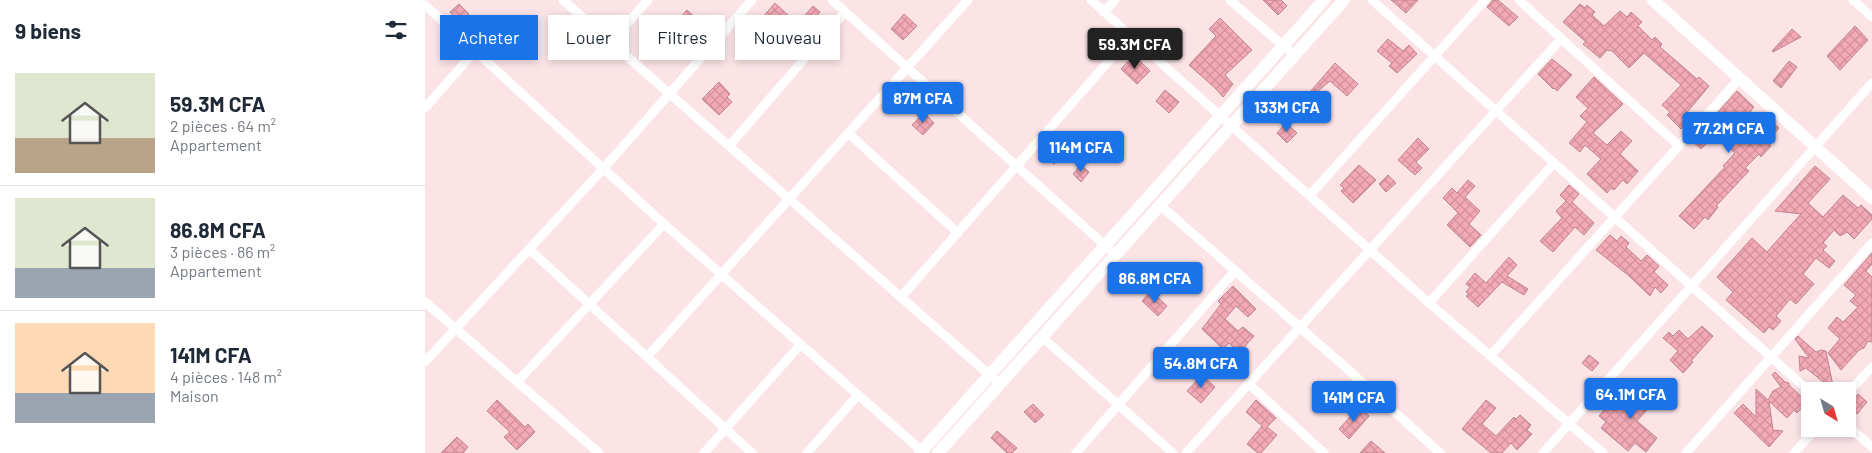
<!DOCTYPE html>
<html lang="fr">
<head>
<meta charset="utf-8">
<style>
  body { margin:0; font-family:Barlow,sans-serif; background:#f2f2f3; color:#1f2937; height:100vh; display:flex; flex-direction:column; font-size:19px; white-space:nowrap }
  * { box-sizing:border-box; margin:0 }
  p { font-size:16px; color:#747a83 }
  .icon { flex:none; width:28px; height:28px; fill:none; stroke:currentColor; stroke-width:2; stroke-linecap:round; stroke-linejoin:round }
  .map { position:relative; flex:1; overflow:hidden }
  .side { display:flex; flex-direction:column; background:#fff; width:425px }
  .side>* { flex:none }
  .banner { position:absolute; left:15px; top:15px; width:475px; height:45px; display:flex; gap:10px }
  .needle { width:32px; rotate:143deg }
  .tools { position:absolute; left:1376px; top:382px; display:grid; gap:10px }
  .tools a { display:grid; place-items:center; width:55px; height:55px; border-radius:0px; background:#fff; box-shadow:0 2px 8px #0003; font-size:25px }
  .price { position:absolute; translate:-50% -42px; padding:0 11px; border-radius:5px; background:#1a73e8; color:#fff; font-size:16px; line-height:32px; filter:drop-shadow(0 1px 2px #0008) }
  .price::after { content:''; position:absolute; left:50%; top:30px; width:15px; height:11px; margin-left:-8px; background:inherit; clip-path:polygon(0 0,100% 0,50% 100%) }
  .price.on { background:#222; color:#fff }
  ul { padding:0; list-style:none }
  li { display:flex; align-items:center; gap:15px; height:125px; padding:0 15px }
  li+li { border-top:1px solid #e0e1e3 }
  li span { display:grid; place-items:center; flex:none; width:140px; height:100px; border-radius:0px; color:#555 }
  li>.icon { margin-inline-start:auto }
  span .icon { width:60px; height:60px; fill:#fffc; stroke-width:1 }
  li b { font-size:21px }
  h2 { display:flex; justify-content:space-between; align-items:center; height:60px; padding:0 15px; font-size:21px }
  .chip { padding:0 18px; border-radius:0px; background:#fff; box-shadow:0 2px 8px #0003; font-size:18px; line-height:45px }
  .chip.on { background:#1a73e8; color:#fff }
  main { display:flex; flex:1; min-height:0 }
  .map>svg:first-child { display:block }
  .building { fill:url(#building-cross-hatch); stroke:#bd8791 }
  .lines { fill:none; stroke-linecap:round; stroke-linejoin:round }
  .street { stroke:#fff; stroke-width:9 }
  .secondary { stroke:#fff; stroke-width:12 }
</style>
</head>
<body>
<main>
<section class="side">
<h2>9 biens<svg class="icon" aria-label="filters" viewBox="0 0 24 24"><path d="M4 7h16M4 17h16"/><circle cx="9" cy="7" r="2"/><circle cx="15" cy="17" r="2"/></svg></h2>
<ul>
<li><span style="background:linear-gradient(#dfe7d0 65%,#b9a48a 0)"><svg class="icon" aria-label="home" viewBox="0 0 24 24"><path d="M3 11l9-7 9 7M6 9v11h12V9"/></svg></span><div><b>59.3M CFA</b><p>2 pièces · 64 m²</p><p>Appartement</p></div></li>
<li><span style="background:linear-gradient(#dfe7d0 70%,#9aa5b1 0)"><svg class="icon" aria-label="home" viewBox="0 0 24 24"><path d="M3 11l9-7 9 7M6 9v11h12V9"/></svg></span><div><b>86.8M CFA</b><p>3 pièces · 86 m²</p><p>Appartement</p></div></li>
<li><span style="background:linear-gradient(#ffd9b3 70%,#9aa5b1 0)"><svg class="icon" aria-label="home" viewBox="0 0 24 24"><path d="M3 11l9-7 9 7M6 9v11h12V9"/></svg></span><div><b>141M CFA</b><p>4 pièces · 148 m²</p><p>Maison</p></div></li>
</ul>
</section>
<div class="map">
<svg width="1447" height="453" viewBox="0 0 1447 453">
  <defs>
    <pattern id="building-cross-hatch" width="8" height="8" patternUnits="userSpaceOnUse" patternTransform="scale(1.25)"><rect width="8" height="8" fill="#f4a9b6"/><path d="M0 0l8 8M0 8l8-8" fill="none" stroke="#d2919c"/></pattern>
  </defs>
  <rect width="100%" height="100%" fill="#fbe3e6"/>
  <!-- building -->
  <g class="building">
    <polygon points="838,0 856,0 862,6 853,15"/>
    <polygon points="966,0 993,0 981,13"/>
    <polygon points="1068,0 1073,0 1093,17 1084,26 1062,7"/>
    <polygon points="350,3 365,17 352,32 337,18"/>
    <polygon points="34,4 44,14 35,23 25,12"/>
    <polygon points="1155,4 1160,8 1162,5 1170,12 1167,15 1179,26 1195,11 1202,17 1206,12 1217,22 1213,26 1227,40 1230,37 1237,44 1235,47 1272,79 1274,77 1284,86 1259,116 1263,120 1256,129 1242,115 1245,112 1237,105 1256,85 1219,53 1204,68 1186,50 1184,51 1182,50 1175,58 1158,44 1161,42 1138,22"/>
    <polygon points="388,6 395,12 393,15 398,21 388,32 375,21"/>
    <polygon points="262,10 272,19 262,30 252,21"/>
    <polygon points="479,14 492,26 478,40 466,29"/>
    <polygon points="795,18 827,50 800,75 808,84 798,97 790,88 764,65 791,36 784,29"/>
    <polygon points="1430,26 1443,40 1415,70 1402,56"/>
    <polygon points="1367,29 1376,37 1348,52 1347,51"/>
    <polygon points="963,39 978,51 984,45 992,54 972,73 964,66 967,63 952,51"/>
    <polygon points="709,55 725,71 712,84 696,69"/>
    <polygon points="1127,59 1147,75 1132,91 1129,88 1128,89 1113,74"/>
    <polygon points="1364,61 1372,67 1356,88 1348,81"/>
    <polygon points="910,63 933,84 922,96 905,81 888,95 885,92"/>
    <polygon points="1169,77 1198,104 1168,133 1182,145 1196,131 1207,141 1195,154 1213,171 1202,184 1198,180 1189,190 1186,188 1182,193 1162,174 1176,159 1160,145 1155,152 1144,143 1162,122 1155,116 1163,108 1151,97"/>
    <polygon points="294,82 305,94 302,97 307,102 294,115 277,99"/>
    <polygon points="740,90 754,102 744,113 731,101"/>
    <polygon points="1312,91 1329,107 1321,117 1333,128 1335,126 1337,128 1345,120 1354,128 1342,142 1346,146 1336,157 1334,154 1320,168 1324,171 1291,206 1293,207 1283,220 1280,217 1269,229 1254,216 1300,167 1298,166 1310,153 1289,135 1276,149 1267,141"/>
    <polygon points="499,113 509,123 498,135 487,125"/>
    <polygon points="861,123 872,133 862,143 852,133"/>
    <polygon points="993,138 1004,149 991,162 997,168 990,175 973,160"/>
    <polygon points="630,141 641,151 629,164 618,154"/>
    <polygon points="656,165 664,172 656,182 648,174"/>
    <polygon points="934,165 951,180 928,203 916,191 919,188 915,185"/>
    <polygon points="1390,166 1405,179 1383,203 1398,217 1418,195 1433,208 1436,205 1447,215 1447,219 1429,239 1422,232 1415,236 1409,230 1398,243 1402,246 1398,250 1410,261 1404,268 1391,258 1378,274 1389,284 1371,304 1365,299 1351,316 1356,321 1348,330 1344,327 1339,333 1301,300 1308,292 1292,277 1327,238 1342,252 1364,227 1376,214 1350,211"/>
    <polygon points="963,175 971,183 961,192 954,184"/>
    <polygon points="1043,180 1050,186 1040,197 1055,211 1044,224 1056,235 1045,247 1022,225 1033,213 1018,198 1027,188 1032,193"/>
    <polygon points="1144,185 1154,194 1147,202 1169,223 1159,235 1150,227 1128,252 1115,241 1137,218 1131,211 1141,201 1135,195"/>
    <polygon points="1185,235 1192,241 1196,236 1204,243 1201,247 1216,261 1222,255 1234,266 1229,272 1243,285 1236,293 1230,287 1225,296 1203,275 1171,250"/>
    <polygon points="1447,253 1447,264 1441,271 1447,277 1447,342 1443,341 1439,348 1434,350 1416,370 1403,353 1415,339 1403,328 1412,317 1418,322 1433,307 1425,301 1431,295 1419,285"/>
    <polygon points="1084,257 1092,265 1082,276 1103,289 1099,295 1077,282 1053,307 1041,296 1044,294 1041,292 1045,287 1041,284 1050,273 1061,283"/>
    <polygon points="808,286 831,309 823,317 811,306 800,319 813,331 818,327 829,336 814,353 804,343 798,349 777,329 796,304 793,301"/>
    <polygon points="726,291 742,306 733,316 717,301"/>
    <polygon points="1277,326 1288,336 1266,361 1268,362 1258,373 1245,360 1253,351 1238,338 1244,332 1248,336 1254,330 1263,339"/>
    <polygon points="1373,336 1391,352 1396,350 1401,351 1409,391 1381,368 1375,371 1374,356 1384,358 1370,339"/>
    <polygon points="1164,355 1174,363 1167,371 1157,363"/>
    <polygon points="1350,372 1360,382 1364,383 1364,385 1382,402 1372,413 1369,410 1362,418 1344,401 1348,430 1358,431 1344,447 1309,413 1318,404 1331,417 1331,389 1343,400 1348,391 1356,387 1347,375"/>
    <polygon points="777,375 790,387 776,403 762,391"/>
    <polygon points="1217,382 1223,388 1226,385 1236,394 1212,421 1232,438 1221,452 1210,443 1203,451 1176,428 1181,422 1174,416 1188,399 1200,410 1212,396 1208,392"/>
    <polygon points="1433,394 1442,402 1432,414 1423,406"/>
    <polygon points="72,400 100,427 103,424 110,432 92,450 79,437 85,432 62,411"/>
    <polygon points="831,400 851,418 842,427 852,435 836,453 833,453 822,444 837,426 821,412"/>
    <polygon points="1061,400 1071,408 1057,424 1071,436 1089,417 1091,419 1095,415 1106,425 1102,430 1107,434 1092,450 1086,443 1077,453 1066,453 1037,429"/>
    <polygon points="608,404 619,415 610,423 599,412"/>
    <polygon points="934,407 944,416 924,439 914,429"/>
    <polygon points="572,431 592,448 587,453 582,453 566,438"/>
    <polygon points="32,437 43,447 38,453 16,453"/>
    <polygon points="946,441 960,453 935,453"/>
  </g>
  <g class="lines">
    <!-- street -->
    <g class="street">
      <polyline points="138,0 569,379"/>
      <polyline points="407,0 684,249"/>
      <polyline points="666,0 1004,303 1178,453"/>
      <polyline points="805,0 869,55"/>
      <polyline points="947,0 1385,392"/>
      <polyline points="1094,0 1254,146"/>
      <polyline points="1428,0 1447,17"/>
      <polyline points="0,5 239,224 499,453"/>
      <polyline points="679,12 690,0"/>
      <polyline points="186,42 223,0"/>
      <polyline points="0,108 50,51"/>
      <polyline points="423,133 533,233"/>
      <polyline points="304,146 420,12"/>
      <polyline points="885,195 1060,0"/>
      <polyline points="735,205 919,366 1015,453"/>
      <polyline points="104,249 327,453"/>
      <polyline points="476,297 706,36"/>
      <polyline points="0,302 174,453"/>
      <polyline points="1004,303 1129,163"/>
      <polyline points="617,337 748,453"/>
      <polyline points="1065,356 1315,78"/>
      <polyline points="222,357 543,0"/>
      <polyline points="0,362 178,169 327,0"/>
      <polyline points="92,382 239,224"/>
      <polyline points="824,384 899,453"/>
      <polyline points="1422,394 1447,367"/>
      <polyline points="1422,425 1447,447"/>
      <polyline points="279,453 376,344"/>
      <polyline points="382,453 433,395"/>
      <polyline points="651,453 810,271"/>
      <polyline points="761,453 1136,39"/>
      <polyline points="1118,453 1447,83"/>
      <polyline points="1261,453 1447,243"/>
      <polyline points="1369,453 1391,429"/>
    </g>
    <!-- secondary -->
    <g class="secondary">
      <polyline points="1228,0 1447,198"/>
      <polyline points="495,453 899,0"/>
      <polyline points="513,453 919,0"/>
    </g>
  </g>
</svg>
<div class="tools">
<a><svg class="needle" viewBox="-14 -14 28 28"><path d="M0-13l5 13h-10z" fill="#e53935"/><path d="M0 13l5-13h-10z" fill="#747a83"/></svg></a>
</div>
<b class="price on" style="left:710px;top:70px">59.3M CFA</b>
<b class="price" style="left:498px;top:124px">87M CFA</b>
<b class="price" style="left:862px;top:133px">133M CFA</b>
<b class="price" style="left:1304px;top:154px">77.2M CFA</b>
<b class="price" style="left:656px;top:173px">114M CFA</b>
<b class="price" style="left:730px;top:304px">86.8M CFA</b>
<b class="price" style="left:776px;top:389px">54.8M CFA</b>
<b class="price" style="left:1206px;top:420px">64.1M CFA</b>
<b class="price" style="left:929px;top:423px">141M CFA</b>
<div class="banner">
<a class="chip on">Acheter</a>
<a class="chip">Louer</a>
<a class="chip">Filtres</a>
<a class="chip">Nouveau</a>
</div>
</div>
</main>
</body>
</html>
